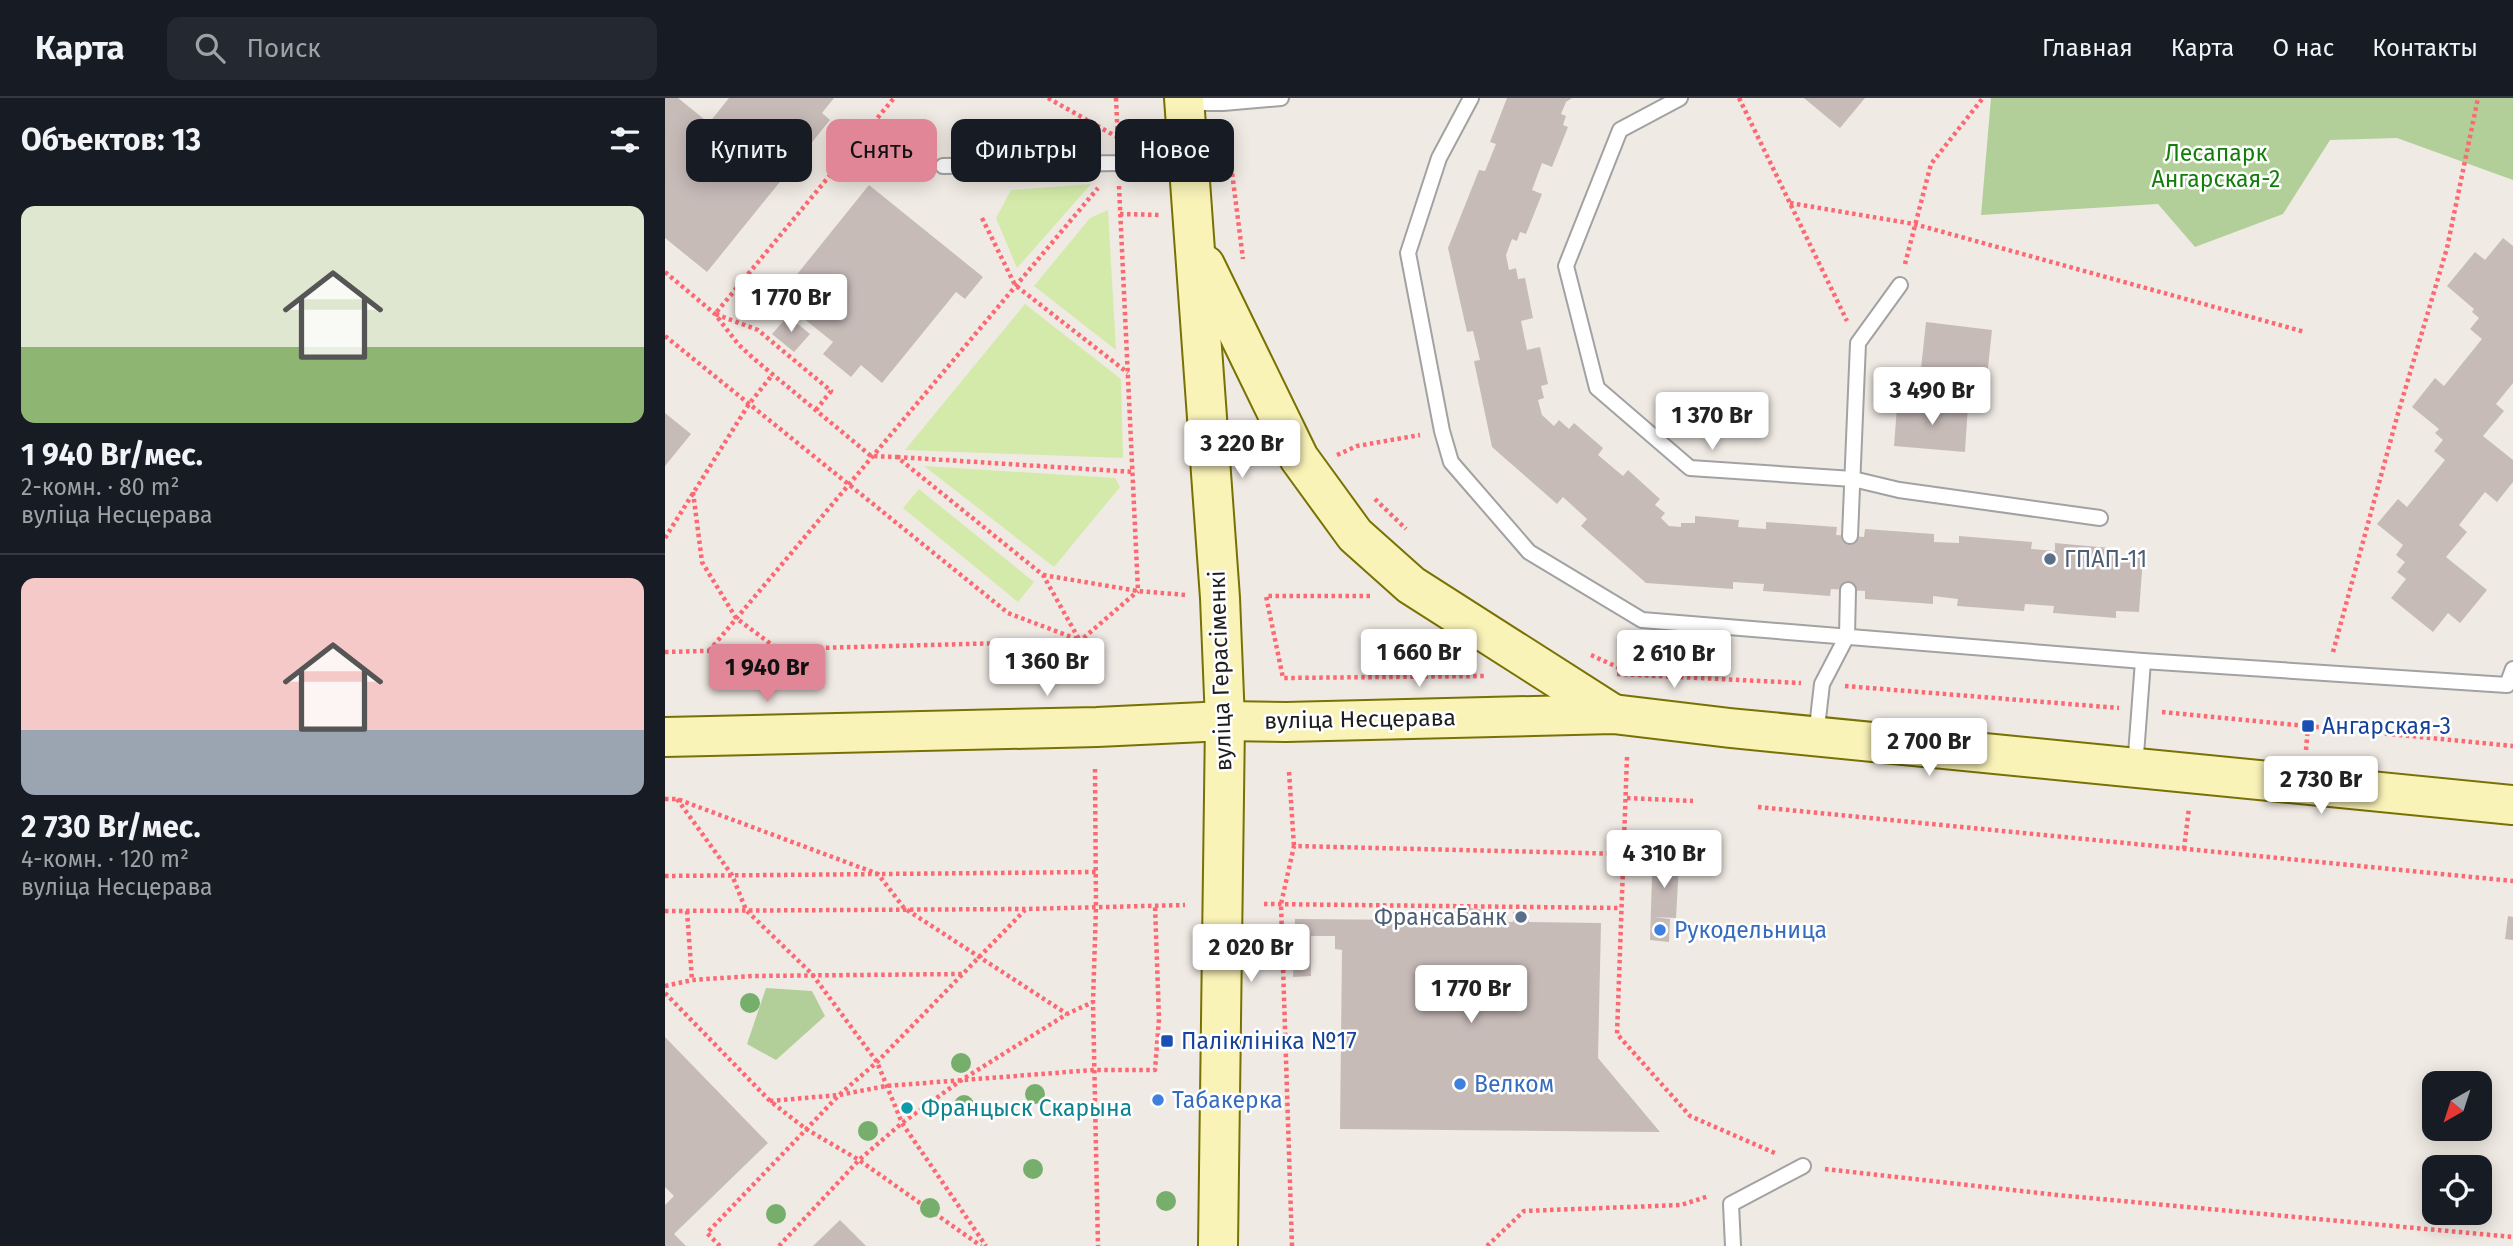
<!DOCTYPE html>
<html lang="ru">
<head>
<meta charset="utf-8">
<style>
  body { margin:0; font-family:"Fira Sans",sans-serif; background:#242831; color:#f1f3f6; height:100vh; display:flex; flex-direction:column; font-size:26px; white-space:nowrap }
  * { box-sizing:border-box; margin:0 }
  p { font-size:23px; color:#9ea1a6 }
  .icon { flex:none; width:38px; height:38px; fill:none; stroke:currentColor; stroke-width:2; stroke-linecap:round; stroke-linejoin:round }
  .map { position:relative; flex:1; overflow:hidden }
  .details { display:flex; flex-direction:column; background:#171b24; width:665px }
  .details>* { flex:none }
  .banner { position:absolute; left:21px; top:21px; width:665px; height:63px; display:flex; gap:14px }
  .needle { width:46px; rotate:219deg }
  .buttons { position:absolute; left:1757px; top:973px; display:grid; gap:14px }
  .buttons a { display:grid; place-items:center; width:70px; height:70px; border-radius:14px; background:#171b24; box-shadow:0 4px 18px #0003; font-size:35px }
  .price { position:absolute; translate:-50% -60px; padding:0 16px; border-radius:7px; background:#fff; color:#222; font-size:23px; line-height:46px; filter:drop-shadow(0 2px 4px #0008) }
  .price::after { content:''; position:absolute; left:50%; top:42px; width:21px; height:16px; margin-left:-10px; background:inherit; clip-path:polygon(0 0,100% 0,50% 100%) }
  .price.active { background:#e18697; color:#111 }
  ul { padding:0; list-style:none }
  li { display:grid; align-content:center; gap:14px; height:371px; padding:0 21px }
  li+li { border-top:2px solid #363941 }
  li span { display:grid; place-items:center; height:217px; border-radius:14px; color:#555 }
  li>.icon { margin-inline-start:auto }
  span .icon { width:126px; height:126px; fill:#fffc; stroke-width:1 }
  li b { font-size:30px }
  h2 { display:flex; justify-content:space-between; align-items:center; height:84px; padding:0 21px; font-size:30px }
  .chip { padding:0 24px; border-radius:14px; background:#171b24; box-shadow:0 4px 18px #0003; font-size:24px; line-height:63px }
  .chip.active { background:#e18697; color:#111 }
  header { display:flex; align-items:center; gap:42px; box-sizing:border-box; height:98px; padding:0 35px; background:#171b24; border-bottom:2px solid #363941 }
  header strong { font-size:33px }
  nav { display:flex; gap:38px; margin-inline-start:auto; font-size:24px }
  .search { width:490px; height:63px; background:#242831; display:flex; align-items:center; gap:18px; box-sizing:border-box; padding:0 24px; border-radius:14px; color:#9ea1a6; font-size:26px }
  main { display:flex; flex:1; min-height:0 }
  .map>svg:first-child { display:block }
  .grass { fill:#d4eaaa }
  .forest { fill:#b2cf99 }
  .building { fill:#c7bbb8 }
  .lines { fill:none; stroke-linecap:round; stroke-linejoin:round }
  .lane-casing { stroke:#a2a2a2; stroke-width:18 }
  .secondary-casing { stroke:#787103; stroke-width:42 }
  .path { stroke:#fc6972; stroke-width:4.5; stroke-dasharray:3.5 3.5; stroke-linecap:butt }
  .lane { stroke:#fff; stroke-width:14 }
  .secondary { stroke:#faf3b8; stroke-width:38 }
  .tree { fill:#76af6c }
  .service-dot { fill:#5c6f8a; stroke:#fff; stroke-width:2.5 }
  .transit-dot { fill:#1a4fb4; stroke:#fff; stroke-width:2.5 }
  .shop-dot { fill:#3f7fe0; stroke:#fff; stroke-width:2.5 }
  .culture-dot { fill:#0f9aa8; stroke:#fff; stroke-width:2.5 }
  .labels { text-anchor:middle; stroke-width:5; stroke-linejoin:round; paint-order:stroke }
  .park-label { font-size:23px; fill:#137f0a; stroke:#fff }
  .service-label { font-size:23px; fill:#4e5e75; stroke:#fff; text-anchor:start }
  .street-label { font-size:23px; fill:#1e1e1e; stroke:#fff }
  .transit-label { font-size:23px; fill:#164399; stroke:#fff; text-anchor:start }
  .shop-label { font-size:23px; fill:#366cbe; stroke:#fff; text-anchor:start }
  .culture-label { font-size:23px; fill:#0d838f; stroke:#fff; text-anchor:start }
</style>
</head>
<body>
<header>
<strong>Карта</strong>
<div class="search"><svg class="icon" aria-label="search" viewBox="0 0 24 24"><circle cx="10" cy="10" r="6"/><path d="M15 15l6 6"/></svg>Поиск</div>
<nav><a>Главная</a><a>Карта</a><a>О нас</a><a>Контакты</a></nav>
</header>
<main>
<section class="details">
<h2>Объектов: 13<svg class="icon" aria-label="filters" viewBox="0 0 24 24"><path d="M4 7h16M4 17h16"/><circle cx="9" cy="7" r="2"/><circle cx="15" cy="17" r="2"/></svg></h2>
<ul>
<li><span style="background:linear-gradient(#dfe7d0 65%,#8fb573 0)"><svg class="icon" aria-label="home" viewBox="0 0 24 24"><path d="M3 11l9-7 9 7M6 9v11h12V9"/></svg></span><div><b>1 940 Br/мес.</b><p>2-комн. · 80 m²</p><p>вуліца Несцерава</p></div></li>
<li><span style="background:linear-gradient(#f6c9c9 70%,#9aa5b1 0)"><svg class="icon" aria-label="home" viewBox="0 0 24 24"><path d="M3 11l9-7 9 7M6 9v11h12V9"/></svg></span><div><b>2 730 Br/мес.</b><p>4-комн. · 120 m²</p><p>вуліца Несцерава</p></div></li>
</ul>
</section>
<div class="map">
<svg width="1848" height="1148" viewBox="0 0 1848 1148">
  <rect width="100%" height="100%" fill="#f0eae4"/>
  <!-- grass -->
  <g class="grass">
    <polygon points="426,86 352,170 331,120 346,92"/>
    <polygon points="443,112 451,252 369,188 425,120"/>
    <polygon points="360,206 456,281 458,360 240,352"/>
    <polygon points="259,368 450,380 455,389 389,469"/>
    <polygon points="254,391 369,484 353,504 238,410"/>
  </g>
  <!-- forest -->
  <g class="forest">
    <polygon points="1326,0 1848,0 1848,82 1732,40 1665,42 1618,116 1530,149 1493,106 1316,117"/>
    <polygon points="101,890 147,893 160,918 111,962 82,946"/>
  </g>
  <!-- building -->
  <g class="building">
    <polygon points="0,0 13,0 44,25 64,0 169,0 157,15 165,22 42,174 0,140"/>
    <polygon points="842,0 907,0 901,4 896,16 901,18 898,27 903,29 887,69 877,65 867,92 877,96 861,136 855,134 852,143 847,141 841,157 844,172 851,170 853,181 860,180 868,220 856,223 862,252 875,249 883,286 876,288 879,300 873,302 877,317 889,328 894,322 904,331 909,325 938,350 933,357 958,378 963,372 995,401 990,407 1000,415 996,420 1004,428 1016,429 1016,425 1030,425 1030,418 1074,422 1073,429 1101,431 1101,424 1172,429 1171,437 1199,439 1200,431 1269,436 1269,444 1294,445 1294,438 1367,444 1366,451 1390,453 1390,445 1445,450 1444,457 1478,460 1474,514 1451,513 1451,520 1388,515 1389,508 1360,506 1359,513 1292,508 1293,501 1268,498 1268,506 1200,501 1200,493 1166,491 1165,498 1098,493 1099,486 1068,484 1068,491 981,485 916,428 922,421 898,399 892,406 827,349 809,263 815,262 808,233 802,234 783,150 814,72 820,73 831,46 825,44"/>
    <polygon points="1139,0 1200,0 1175,30"/>
    <polygon points="204,87 318,179 300,201 291,194 217,285 196,267 186,279 158,256 168,244 113,200"/>
    <polygon points="1838,140 1848,148 1848,285 1831,306 1839,313 1818,338 1848,362 1848,384 1832,404 1820,394 1794,427 1802,434 1781,459 1822,492 1795,525 1783,515 1768,534 1726,500 1741,481 1732,474 1740,464 1731,457 1738,447 1712,426 1733,401 1742,409 1780,362 1769,353 1778,342 1770,335 1774,331 1747,309 1770,280 1779,288 1817,241 1805,231 1814,220 1807,214 1809,211 1782,188 1810,154 1820,162"/>
    <polygon points="123,218 145,236 129,254 107,236"/>
    <polygon points="1261,224 1327,232 1321,288 1255,280"/>
    <polygon points="1258,304 1303,307 1300,354 1229,348 1232,309 1257,311"/>
    <polygon points="0,315 26,336 0,368"/>
    <polygon points="988,747 1015,748 1011,820 989,819 1005,821 1004,844 985,842"/>
    <polygon points="805,810 826,813 844,824 848,824 848,814 863,814 864,824 936,825 933,960 995,1034 675,1031 677,852 670,851 670,838 646,838 646,878 628,879 630,821 755,822 755,812 769,812 769,823 772,822 786,814"/>
    <polygon points="1843,818 1848,819 1848,842 1840,841"/>
    <polygon points="0,939 103,1045 9,1136 21,1148 0,1148 0,1107 9,1098 0,1089"/>
    <polygon points="175,1122 201,1148 148,1148"/>
  </g>
  <g class="lines">
    <defs>
      <g id="lane">
        <polyline points="806,0 774,60 743,155 777,333 786,364 864,454 977,522 1478,563"/>
        <polyline points="1015,0 955,32 901,168 932,290 1025,370 1188,381 1234,392 1435,420"/>
        <polyline points="521,5 558,5 616,0"/>
        <polyline points="278,68 455,65 521,61"/>
        <polyline points="1185,438 1193,245 1235,187"/>
        <polyline points="1151,638 1157,586 1182,538 1183,492"/>
        <polyline points="1470,670 1478,563 1842,587 1848,571"/>
        <polyline points="1068,1148 1066,1106 1138,1068"/>
      </g>
      <g id="secondary">
        <polyline points="519,0 555,500 560,623 553,1148"/>
        <polyline points="540,167 634,360 690,437 746,487 948,616"/>
        <polyline points="0,639 432,629 560,623 621,624 948,616 1065,630 1848,707"/>
      </g>
    </defs>
    <!-- lane casing -->
    <use href="#lane" class="lane-casing"/>
    <!-- secondary casing -->
    <use href="#secondary" class="secondary-casing"/>
    <!-- path -->
    <g class="path">
      <polyline points="383,0 452,39"/>
      <polyline points="451,0 453,45"/>
      <polyline points="1074,0 1182,223"/>
      <polyline points="561,27 578,161"/>
      <polyline points="454,88 473,493"/>
      <polyline points="1125,105 1249,126 1640,234"/>
      <polyline points="455,116 495,117"/>
      <polyline points="317,120 350,187 463,275"/>
      <polyline points="1240,166 1266,66 1318,0"/>
      <polyline points="0,174 50,216 73,246 88,260 206,358 232,359 378,477 415,543 430,579"/>
      <polyline points="0,238 343,515 414,542"/>
      <polyline points="151,312 166,293 93,232 50,216 229,0"/>
      <polyline points="672,357 692,348 755,337"/>
      <polyline points="232,359 469,374"/>
      <polyline points="28,394 37,464 71,520 114,552"/>
      <polyline points="710,401 741,431"/>
      <polyline points="0,440 84,306 108,276"/>
      <polyline points="378,477 473,493 521,497"/>
      <polyline points="705,498 601,498 618,580 821,578"/>
      <polyline points="44,553 433,90"/>
      <polyline points="0,554 415,543 473,493"/>
      <polyline points="1668,554 1732,319 1782,150 1813,0"/>
      <polyline points="926,557 963,574"/>
      <polyline points="952,576 1136,585"/>
      <polyline points="1180,588 1454,610"/>
      <polyline points="1497,614 1848,648"/>
      <polyline points="1641,652 1643,628"/>
      <polyline points="962,659 952,936 1025,1018 1112,1056"/>
      <polyline points="430,671 431,809 428,904 433,1148"/>
      <polyline points="624,674 629,748"/>
      <polyline points="962,700 1028,703"/>
      <polyline points="0,701 12,701 213,776 239,810 402,916"/>
      <polyline points="12,701 67,777 81,812 147,876 212,964 237,1025 321,1148"/>
      <polyline points="1093,709 1848,783"/>
      <polyline points="1519,751 1524,710"/>
      <polyline points="0,778 432,774"/>
      <polyline points="599,806 955,810"/>
      <polyline points="0,813 360,811 520,807"/>
      <polyline points="22,813 27,882"/>
      <polyline points="0,888 27,882 87,878 297,876"/>
      <polyline points="0,895 105,1003 141,1031 194,1062 316,1148"/>
      <polyline points="105,1003 174,997 221,988 428,972 490,972 494,921 490,807"/>
      <polyline points="1160,1071 1392,1097 1848,1139"/>
      <polyline points="55,1148 42,1135 174,997 212,964 360,812"/>
      <polyline points="114,1148 194,1062 237,1025 295,983 402,916 428,904"/>
      <polyline points="627,1148 616,806 629,748 960,756"/>
      <polyline points="822,1148 859,1113 1016,1107 1044,1098"/>
    </g>
    <!-- lane -->
    <use href="#lane" class="lane"/>
    <!-- secondary -->
    <use href="#secondary" class="secondary"/>
  </g>
  <!-- trees -->
  <g class="tree">
    <circle cx="85" cy="905" r="10"/>
    <circle cx="296" cy="965" r="10"/>
    <circle cx="370" cy="996" r="10"/>
    <circle cx="299" cy="1007" r="10"/>
    <circle cx="203" cy="1033" r="10"/>
    <circle cx="368" cy="1071" r="10"/>
    <circle cx="501" cy="1103" r="10"/>
    <circle cx="265" cy="1110" r="10"/>
    <circle cx="111" cy="1116" r="10"/>
  </g>
  <!-- markers -->
  <g class="service-dot">
    <circle cx="1385" cy="461" r="7"/>
    <circle cx="856" cy="819" r="7"/>
  </g>
  <g class="transit-dot">
    <rect x="1636" y="621" width="14" height="14" rx="3.5"/>
    <rect x="495" y="936" width="14" height="14" rx="3.5"/>
  </g>
  <g class="shop-dot">
    <circle cx="995" cy="832" r="7"/>
    <circle cx="795" cy="986" r="7"/>
    <circle cx="493" cy="1002" r="7"/>
  </g>
  <circle class="culture-dot" cx="242" cy="1010" r="7"/>
  <g class="labels">
    <!-- park labels -->
    <g class="park-label">
      <text x="1551" y="63">Лесапарк<tspan x="1551" dy="26">Ангарская-2</tspan></text>
    </g>
    <!-- service labels -->
    <g class="service-label">
      <text x="1399" y="469">ГПАП-11</text>
      <text x="842" y="827" text-anchor="end">ФрансаБанк</text>
    </g>
    <!-- street labels -->
    <g class="street-label">
      <text transform="translate(555 573) rotate(-92)" y="8">вуліца Герасіменкі</text>
      <text transform="translate(695 621) rotate(-1)" y="8">вуліца Несцерава</text>
    </g>
    <!-- transit labels -->
    <g class="transit-label">
      <text x="1657" y="636">Ангарская-3</text>
      <text x="516" y="951">Паліклініка №17</text>
    </g>
    <!-- shop labels -->
    <g class="shop-label">
      <text x="1009" y="840">Рукодельница</text>
      <text x="809" y="994">Велком</text>
      <text x="507" y="1010">Табакерка</text>
    </g>
    <!-- culture labels -->
    <g class="culture-label">
      <text x="256" y="1018">Францыск Скарына</text>
    </g>
  </g>
</svg>
<div class="buttons">
<a><svg class="needle" viewBox="-14 -14 28 28"><path d="M0-13l5 13h-10z" fill="#e53935"/><path d="M0 13l5-13h-10z" fill="#9ea1a6"/></svg></a>
<a><svg class="icon" aria-label="locate" viewBox="0 0 24 24"><circle cx="12" cy="12" r="6"/><path d="M12 2v4M12 18v4M2 12h4M18 12h4"/></svg></a>
</div>
<b class="price" style="left:126px;top:236px">1 770 Br</b>
<b class="price" style="left:1267px;top:329px">3 490 Br</b>
<b class="price" style="left:1047px;top:354px">1 370 Br</b>
<b class="price" style="left:577px;top:382px">3 220 Br</b>
<b class="price" style="left:754px;top:591px">1 660 Br</b>
<b class="price" style="left:1009px;top:592px">2 610 Br</b>
<b class="price" style="left:382px;top:600px">1 360 Br</b>
<b class="price active" style="left:102px;top:606px">1 940 Br</b>
<b class="price" style="left:1264px;top:680px">2 700 Br</b>
<b class="price" style="left:1656px;top:718px">2 730 Br</b>
<b class="price" style="left:999px;top:792px">4 310 Br</b>
<b class="price" style="left:586px;top:886px">2 020 Br</b>
<b class="price" style="left:806px;top:927px">1 770 Br</b>
<div class="banner">
<a class="chip">Купить</a>
<a class="chip active">Снять</a>
<a class="chip">Фильтры</a>
<a class="chip">Новое</a>
</div>
</div>
</main>
</body>
</html>
